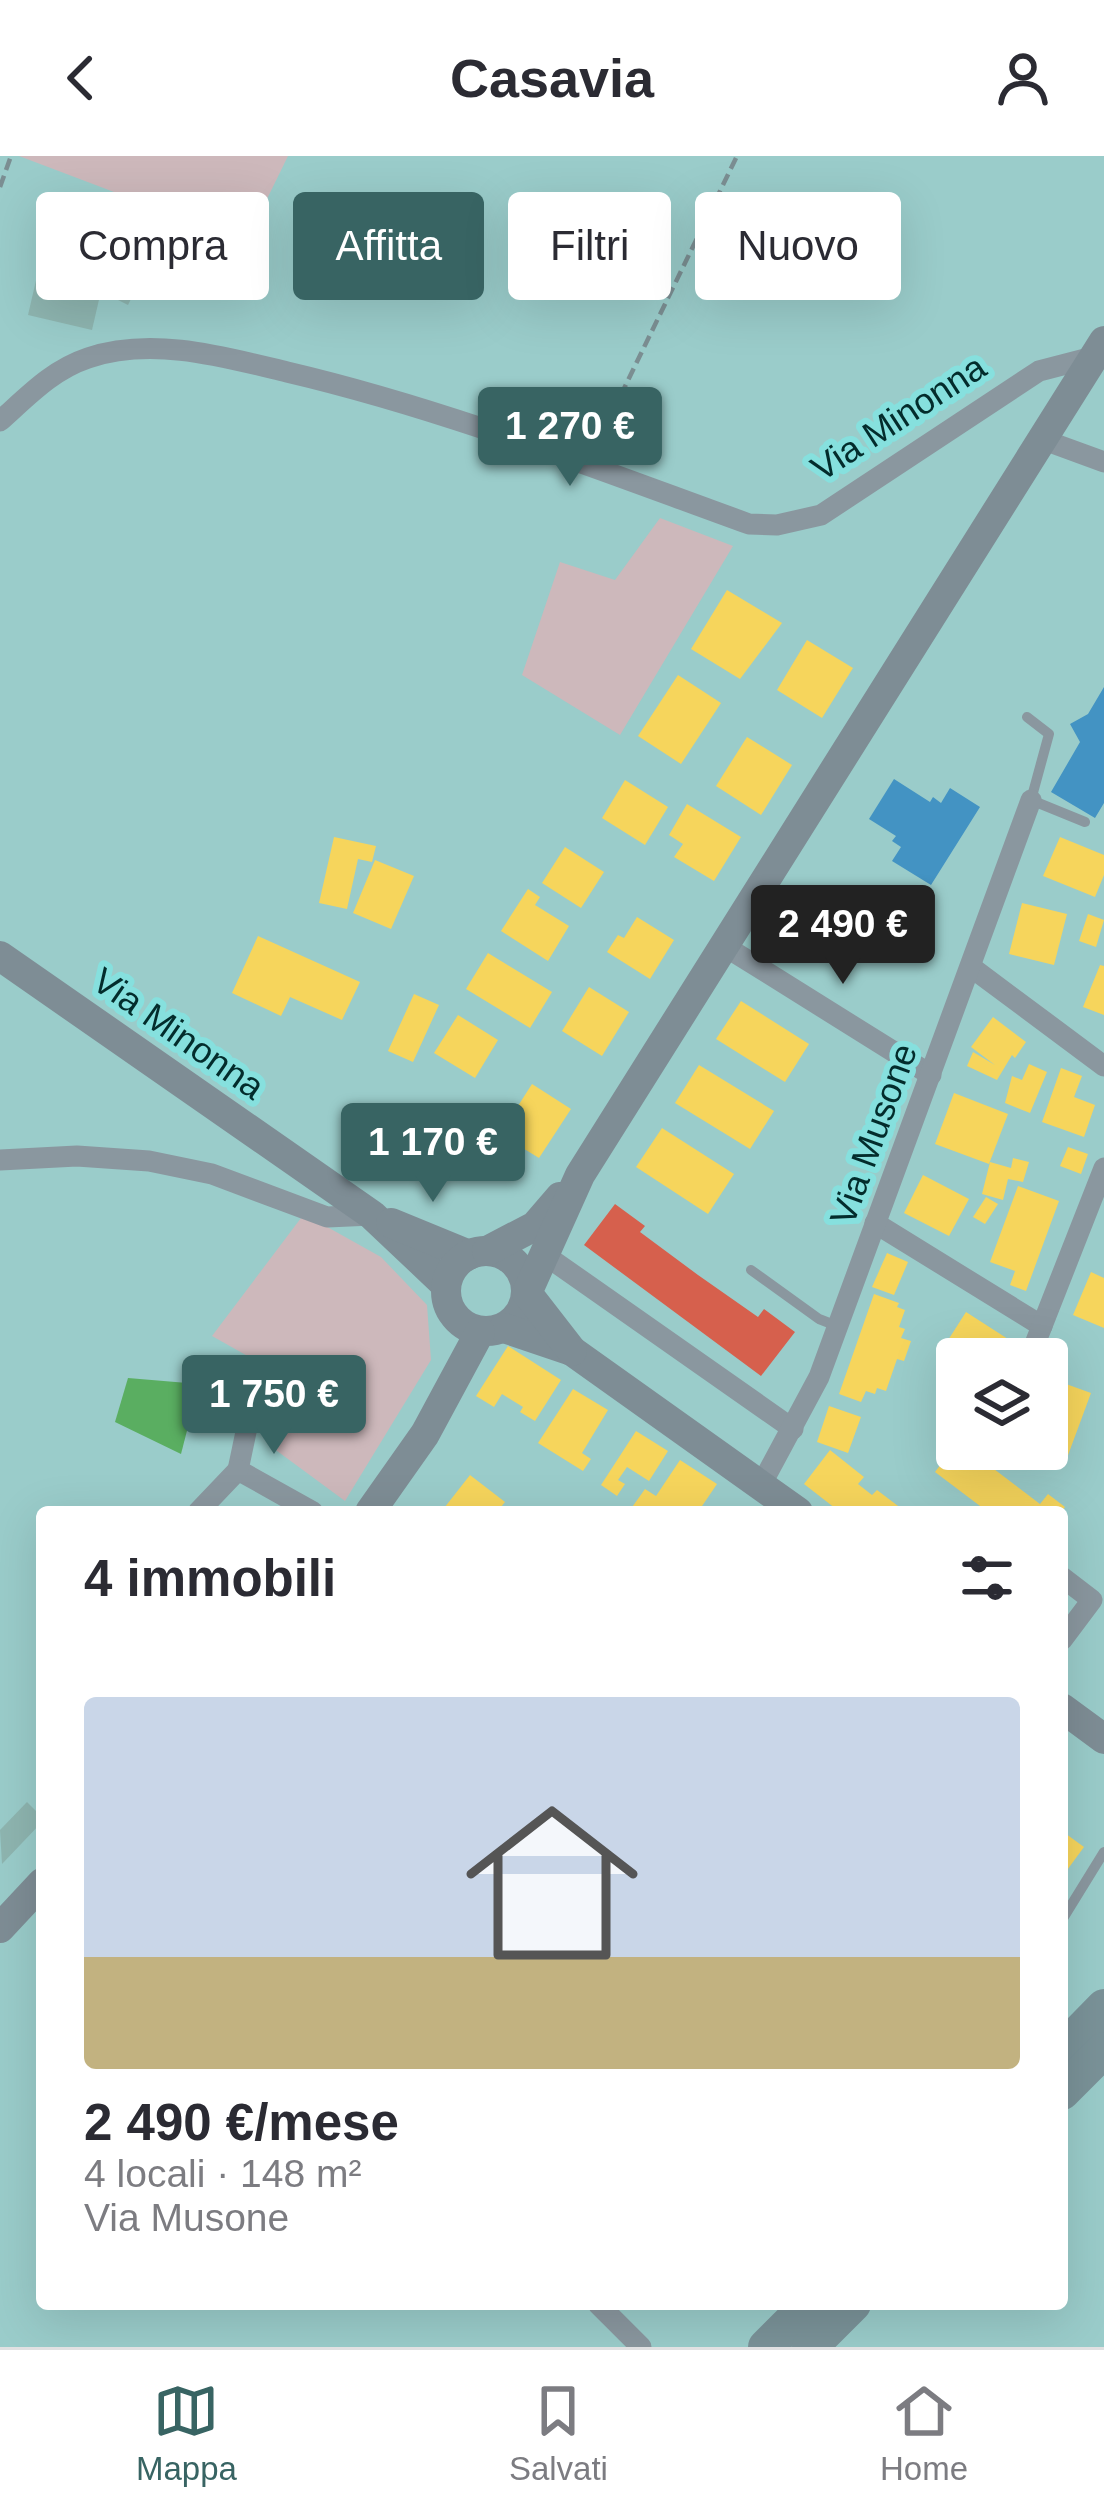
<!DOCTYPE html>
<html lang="it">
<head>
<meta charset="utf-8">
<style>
  body { margin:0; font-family:Arial,sans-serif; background:#f2f2f3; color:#2b2b33; height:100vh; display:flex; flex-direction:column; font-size:45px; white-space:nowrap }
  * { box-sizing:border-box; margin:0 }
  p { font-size:39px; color:#7c7c81 }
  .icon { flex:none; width:66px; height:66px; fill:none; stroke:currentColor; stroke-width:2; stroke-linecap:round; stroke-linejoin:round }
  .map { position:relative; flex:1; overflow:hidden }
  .sheet { position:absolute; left:36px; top:1350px; width:1032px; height:804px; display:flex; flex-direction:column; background:#fff; border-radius:12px; box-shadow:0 12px 48px #0002 }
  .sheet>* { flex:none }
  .hud { position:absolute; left:36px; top:36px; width:1032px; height:108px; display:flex; gap:24px }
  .controls { position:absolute; left:936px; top:1182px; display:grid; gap:24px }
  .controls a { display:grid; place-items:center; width:132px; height:132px; border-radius:12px; background:#fff; box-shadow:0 12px 48px #0002; font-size:60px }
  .price { position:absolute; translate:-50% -102px; padding:0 27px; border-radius:12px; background:#386463; color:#fff; font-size:39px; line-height:78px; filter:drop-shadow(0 3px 6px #0008) }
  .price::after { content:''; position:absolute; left:50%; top:72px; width:36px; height:27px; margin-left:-18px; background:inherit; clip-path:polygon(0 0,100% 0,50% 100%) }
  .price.current { background:#222; color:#fff }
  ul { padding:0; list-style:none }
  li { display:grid; align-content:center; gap:24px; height:636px; padding:0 48px }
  li span { display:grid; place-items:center; height:372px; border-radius:12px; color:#555 }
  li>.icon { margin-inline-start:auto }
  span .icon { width:216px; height:216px; fill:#fffc; stroke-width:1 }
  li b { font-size:51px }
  h2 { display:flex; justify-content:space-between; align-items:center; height:144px; padding:0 48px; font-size:51px }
  .chip { padding:0 42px; border-radius:12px; background:#fff; box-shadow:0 12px 48px #0002; font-size:42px; line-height:108px }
  .chip.current { background:#386463; color:#fff }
  header { display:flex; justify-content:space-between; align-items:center; height:156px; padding:0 48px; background:#fff; font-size:54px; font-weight:800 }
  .tab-bar { display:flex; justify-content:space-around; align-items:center; height:168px; border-top:3px solid #e1e1e2; background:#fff; font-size:33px; color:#7c7c81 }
  .tab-bar a { display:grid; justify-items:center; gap:6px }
  .tab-bar .current { color:#386463 }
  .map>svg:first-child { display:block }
  .green { fill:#cdb8bb }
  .homes { fill:#f6d55c }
  .shops { fill:#d6604d }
  .schools { fill:#4393c3 }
  .public { fill:#5aae61 }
  .building { fill:#8eb5b0 }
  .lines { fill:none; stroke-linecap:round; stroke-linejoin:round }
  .path { stroke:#7b8e92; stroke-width:4.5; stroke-dasharray:12 6; stroke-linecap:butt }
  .service { stroke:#8a979f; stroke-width:10 }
  .minor { stroke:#8a979f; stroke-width:21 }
  .secondary { stroke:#7e8d95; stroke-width:30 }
  .trunk { stroke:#7a9298; stroke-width:36 }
  .labels { text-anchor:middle; stroke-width:12; stroke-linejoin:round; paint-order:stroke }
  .street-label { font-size:36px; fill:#032c2c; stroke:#86e0de }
</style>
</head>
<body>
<header><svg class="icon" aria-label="back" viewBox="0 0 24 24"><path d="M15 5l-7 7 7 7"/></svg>Casavia<svg class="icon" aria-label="person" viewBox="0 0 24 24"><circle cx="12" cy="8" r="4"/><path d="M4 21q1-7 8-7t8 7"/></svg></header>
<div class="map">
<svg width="1104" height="2191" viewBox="0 0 1104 2191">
  <rect width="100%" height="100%" fill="#9accca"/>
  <!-- green -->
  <g class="green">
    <polygon points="19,0 288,0 246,86"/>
    <polygon points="660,362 733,390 620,579 522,519 560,406 615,424"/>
    <polygon points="304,1058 381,1101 427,1149 431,1204 345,1345 273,1292 287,1222 212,1180"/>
  </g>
  <!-- homes -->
  <g class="homes">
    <polygon points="727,434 782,467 740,523 691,493"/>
    <polygon points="807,484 853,512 822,562 777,534"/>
    <polygon points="678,519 721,547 681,608 638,580"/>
    <polygon points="747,581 792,609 761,659 716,630"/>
    <polygon points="625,624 668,651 645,689 602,662"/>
    <polygon points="687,648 741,681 714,725 674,701 683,688 669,679"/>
    <polygon points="334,681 376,690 372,706 358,703 347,753 319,747"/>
    <polygon points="1060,681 1104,699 1104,719 1095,741 1043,720"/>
    <polygon points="565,691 604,716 581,752 542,727"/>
    <polygon points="375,704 414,720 391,773 353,757"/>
    <polygon points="528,733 540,741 535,749 569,770 548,805 501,775"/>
    <polygon points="1022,747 1067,758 1054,809 1009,798"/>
    <polygon points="1088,758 1104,764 1096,791 1079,785"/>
    <polygon points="637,761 674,784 650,823 607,796 618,779 624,782"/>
    <polygon points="258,780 360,826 342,864 290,841 281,860 232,837"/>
    <polygon points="488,797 552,836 530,872 466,833"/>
    <polygon points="1100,809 1104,810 1104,859 1083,851"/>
    <polygon points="589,831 629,856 602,900 562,875"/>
    <polygon points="414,838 439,849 413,906 388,895"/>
    <polygon points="741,845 809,888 785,926 716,883"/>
    <polygon points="458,859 498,884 475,922 434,897"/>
    <polygon points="993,861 1026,886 1015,902 1012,899 997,924 967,910 973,896 995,909 971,891"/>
    <polygon points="1029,908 1047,916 1030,957 1005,947 1012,920 1022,924"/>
    <polygon points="699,909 774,955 750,993 675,947"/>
    <polygon points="1061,912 1082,920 1074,941 1095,949 1084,981 1042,966"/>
    <polygon points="532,928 571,953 539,1002 500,978"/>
    <polygon points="954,937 1008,958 989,1008 935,988"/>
    <polygon points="418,955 455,977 431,1016 394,994"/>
    <polygon points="662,972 734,1018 708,1058 636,1011"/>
    <polygon points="1068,991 1088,998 1081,1018 1060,1010"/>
    <polygon points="1013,1002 1029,1006 1023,1026 1008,1023 1003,1044 982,1038 990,1006 1011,1012"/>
    <polygon points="923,1019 969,1043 949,1080 904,1057"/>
    <polygon points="1018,1030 1059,1045 1026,1135 1010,1129 1015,1115 990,1106"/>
    <polygon points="986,1041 998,1048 985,1068 973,1061"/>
    <polygon points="887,1097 908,1106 894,1139 872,1131"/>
    <polygon points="1091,1116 1104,1122 1104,1172 1073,1159"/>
    <polygon points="874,1138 899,1147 897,1151 905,1154 899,1171 905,1173 901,1182 911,1185 904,1205 897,1203 886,1235 877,1232 875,1238 866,1235 861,1246 839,1238"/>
    <polygon points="966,1156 1008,1183 996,1203 960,1203 943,1192"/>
    <polygon points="508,1190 561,1224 535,1265 520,1256 523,1251 502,1238 494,1251 476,1240"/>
    <polygon points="1055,1224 1091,1237 1064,1310 1028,1297 1029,1293 1047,1293 1047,1245"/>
    <polygon points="573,1233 608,1254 582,1297 591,1303 583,1315 538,1287"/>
    <polygon points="829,1250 861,1261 848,1297 817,1286"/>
    <polygon points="636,1275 668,1295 649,1325 627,1311 618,1324 625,1328 617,1340 601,1329"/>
    <polygon points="957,1287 957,1293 984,1293 996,1302 990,1310 1040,1348 1048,1338 1065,1351 1061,1356 988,1356 935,1316"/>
    <polygon points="830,1294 864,1321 858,1328 872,1339 877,1334 906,1356 840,1356 804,1328"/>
    <polygon points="680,1304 717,1328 698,1356 630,1354 645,1333 656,1340"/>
    <polygon points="470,1319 505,1346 497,1356 441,1356"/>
    <polygon points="1062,1675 1084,1691 1062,1721"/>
  </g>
  <!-- shops -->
  <polygon class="shops" points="615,1048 645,1070 640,1076 698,1119 758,1161 764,1153 795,1176 761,1220 584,1089"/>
  <!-- schools -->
  <g class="schools">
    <polygon points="1104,531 1104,647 1095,662 1051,636 1080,586 1070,568 1088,558"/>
    <polygon points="894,623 930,646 933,641 941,647 950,632 980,651 931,729 892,705 901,691 892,685 896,680 869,663"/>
  </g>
  <!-- public -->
  <polygon class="public" points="128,1222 199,1228 181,1298 115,1266"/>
  <!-- building -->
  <g class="building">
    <polygon points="132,93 151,103 128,149 108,139"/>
    <polygon points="37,120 101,135 92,174 28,159"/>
    <polygon points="27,1646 42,1661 42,1666 2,1708 0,1674"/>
  </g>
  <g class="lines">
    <!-- path -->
    <g class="path">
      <polyline points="0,31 11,0"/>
      <polyline points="597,288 737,0"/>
    </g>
    <!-- service -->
    <g class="service">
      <polyline points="1027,561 1049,578 1031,644 1085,666"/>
      <polyline points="751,1114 819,1163 837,1170"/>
      <polyline points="1062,1764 1104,1696"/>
    </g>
    <!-- minor -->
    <g class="minor">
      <path d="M0,265C28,240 52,214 88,202C152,180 225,201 287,216C445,253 597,313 749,368L777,369L821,359L1039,215L1093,201"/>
      <polyline points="1044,284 1104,306"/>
      <polyline points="726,791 931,919"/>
      <polyline points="971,811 1104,910"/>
      <polyline points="0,1004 77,1000 149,1005 212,1018 327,1061 372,1059"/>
      <polyline points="875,1067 1042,1170"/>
      <polyline points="545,1099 793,1273"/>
      <polyline points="1029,1203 1104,1012"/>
      <polyline points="254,1238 238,1314 313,1356"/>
      <polyline points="761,1329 819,1221 1031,644"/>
      <polyline points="198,1356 238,1314"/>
      <polyline points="1062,1421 1092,1444 1062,1484"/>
      <polyline points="598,2148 641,2191"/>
    </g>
    <!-- secondary -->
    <g class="secondary">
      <polyline points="0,800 372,1059 446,1129"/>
      <polyline points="391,1067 469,1099"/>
      <circle cx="486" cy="1135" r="40"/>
      <polyline points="487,1095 535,1070 560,1041"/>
      <polyline points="504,1172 572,1195 798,1356"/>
      <polyline points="572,1195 527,1137 580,1019 1104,185"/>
      <polyline points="370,1356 425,1278 480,1176"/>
      <polyline points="1062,1552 1104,1583"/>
      <polyline points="0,1772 42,1727"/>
    </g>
    <!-- trunk -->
    <g class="trunk">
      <polyline points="1062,1894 1104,1851"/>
      <polyline points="1062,1936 1104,1894"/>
      <polyline points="766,2191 809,2148"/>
      <polyline points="810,2191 853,2148"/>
    </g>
  </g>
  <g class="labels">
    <!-- street labels -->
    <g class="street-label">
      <text transform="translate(898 261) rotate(-33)" y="13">Via Minonna</text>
      <text transform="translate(179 877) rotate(35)" y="13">Via Minonna</text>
      <text transform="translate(873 978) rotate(-70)" y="13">Via Musone</text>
    </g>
  </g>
</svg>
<div class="controls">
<a><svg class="icon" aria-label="layers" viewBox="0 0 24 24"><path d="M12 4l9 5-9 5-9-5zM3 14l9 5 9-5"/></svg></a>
</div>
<b class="price" style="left:570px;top:333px">1 270 €</b>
<b class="price current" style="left:843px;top:831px">2 490 €</b>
<b class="price" style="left:433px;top:1049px">1 170 €</b>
<b class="price" style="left:274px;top:1301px">1 750 €</b>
<div class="hud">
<a class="chip">Compra</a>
<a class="chip current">Affitta</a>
<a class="chip">Filtri</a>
<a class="chip">Nuovo</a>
</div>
<section class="sheet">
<h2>4 immobili<svg class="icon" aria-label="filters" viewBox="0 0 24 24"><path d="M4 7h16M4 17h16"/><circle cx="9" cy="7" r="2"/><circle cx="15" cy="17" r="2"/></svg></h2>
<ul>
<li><span style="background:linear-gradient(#c9d6e8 70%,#c2b280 0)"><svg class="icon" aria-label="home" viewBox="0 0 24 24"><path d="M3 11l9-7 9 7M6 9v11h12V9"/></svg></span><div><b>2 490 €/mese</b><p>4 locali · 148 m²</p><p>Via Musone</p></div></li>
</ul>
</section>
</div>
<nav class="tab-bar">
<a class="current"><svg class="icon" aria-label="map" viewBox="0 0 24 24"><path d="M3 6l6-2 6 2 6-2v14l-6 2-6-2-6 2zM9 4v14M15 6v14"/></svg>Mappa</a>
<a><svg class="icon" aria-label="saved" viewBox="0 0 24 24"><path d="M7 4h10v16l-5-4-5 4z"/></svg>Salvati</a>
<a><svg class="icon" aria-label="home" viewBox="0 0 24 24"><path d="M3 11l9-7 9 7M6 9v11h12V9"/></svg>Home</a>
</nav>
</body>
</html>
